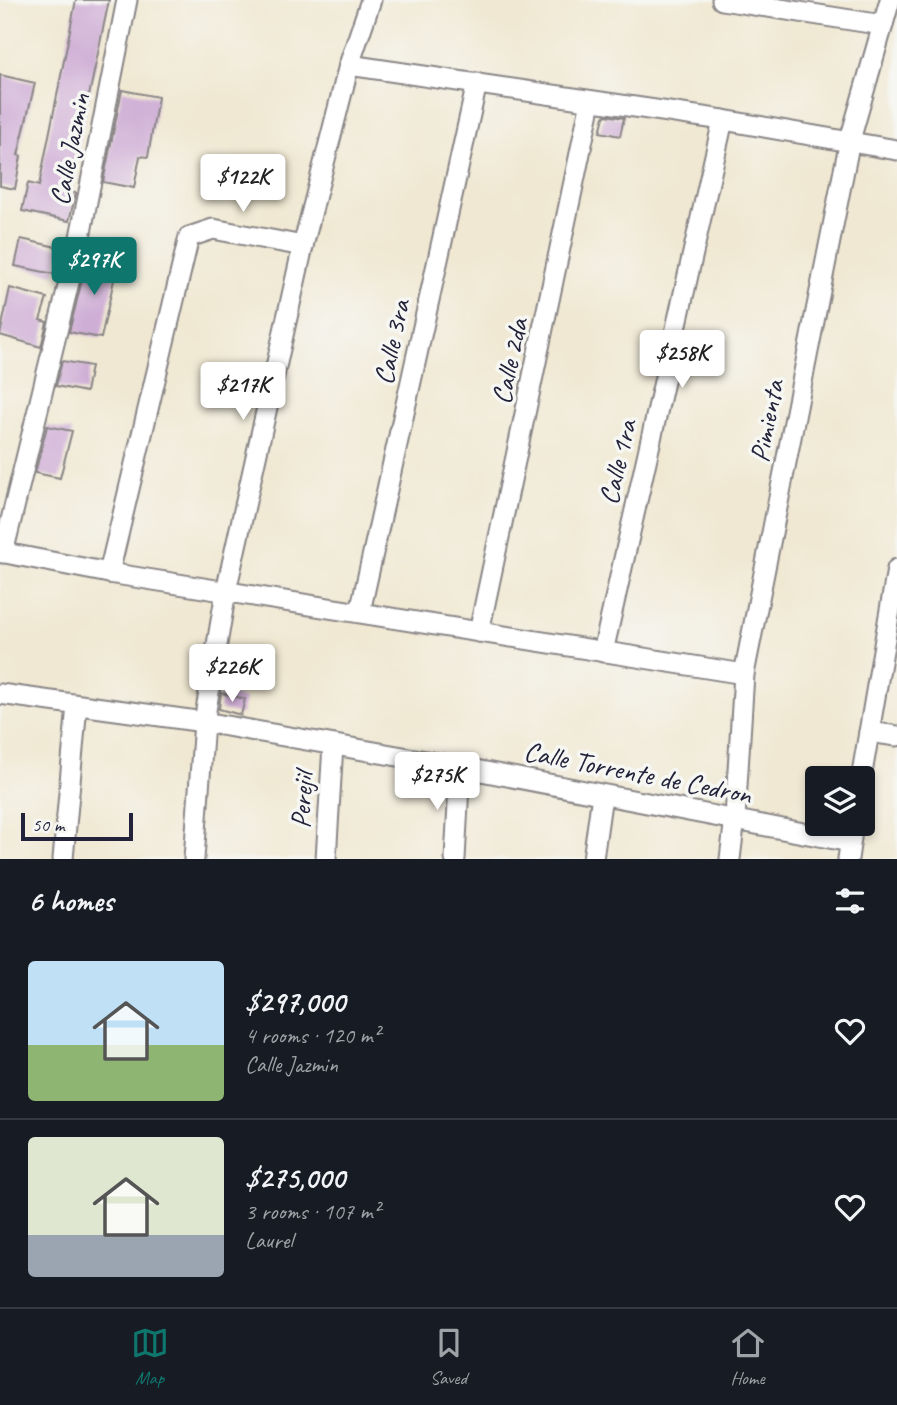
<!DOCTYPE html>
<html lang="en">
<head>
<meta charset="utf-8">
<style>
  body { margin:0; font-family:Caveat,sans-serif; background:#242831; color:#f1f3f6; height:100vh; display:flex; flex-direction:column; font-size:26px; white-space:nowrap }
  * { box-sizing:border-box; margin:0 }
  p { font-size:23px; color:#9ea1a6 }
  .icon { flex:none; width:38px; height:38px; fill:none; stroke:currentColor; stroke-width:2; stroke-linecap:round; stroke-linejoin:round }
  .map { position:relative; height:859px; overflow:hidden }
  .side { display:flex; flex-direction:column; background:#171b24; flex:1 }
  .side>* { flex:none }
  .buttons { position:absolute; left:805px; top:766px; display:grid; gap:14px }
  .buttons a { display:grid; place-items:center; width:70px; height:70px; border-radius:7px; background:#171b24; box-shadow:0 4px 10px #0003; font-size:35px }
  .scale { position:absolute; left:21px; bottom:18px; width:112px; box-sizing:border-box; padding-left:7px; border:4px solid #22223b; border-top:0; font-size:19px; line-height:24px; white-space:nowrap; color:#22223b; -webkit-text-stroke:5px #f6f6f2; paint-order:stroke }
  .price { position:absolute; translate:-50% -60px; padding:0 16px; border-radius:7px; background:#fff; color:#222; font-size:23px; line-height:46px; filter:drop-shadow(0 2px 4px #0008) }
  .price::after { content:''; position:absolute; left:50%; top:42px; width:21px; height:16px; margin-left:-10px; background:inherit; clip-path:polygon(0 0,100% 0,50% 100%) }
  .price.on { background:#0f766e; color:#fff }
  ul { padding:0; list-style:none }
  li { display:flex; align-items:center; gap:21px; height:175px; padding:0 28px }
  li+li { border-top:2px solid #363941 }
  li span { display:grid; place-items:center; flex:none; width:196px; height:140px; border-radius:7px; color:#555 }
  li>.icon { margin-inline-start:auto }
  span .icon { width:84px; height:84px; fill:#fffc; stroke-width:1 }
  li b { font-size:30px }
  h2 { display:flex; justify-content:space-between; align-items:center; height:84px; padding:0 28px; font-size:30px }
  .tab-bar { display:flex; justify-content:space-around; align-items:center; height:98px; border-top:2px solid #363941; background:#171b24; font-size:19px; color:#9ea1a6 }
  .tab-bar a { display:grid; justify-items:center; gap:4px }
  .tab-bar .on { color:#0f766e }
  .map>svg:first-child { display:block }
  .building { fill:#cfaed6 }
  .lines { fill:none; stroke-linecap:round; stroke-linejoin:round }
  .minor-casing { stroke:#898586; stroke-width:23 }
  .minor { stroke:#fff; stroke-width:19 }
  .labels { text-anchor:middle; stroke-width:7; stroke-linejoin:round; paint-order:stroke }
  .street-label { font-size:28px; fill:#22223b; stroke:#f6f6f2 }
</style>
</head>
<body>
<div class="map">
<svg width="897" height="859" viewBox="0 0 897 859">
  <rect width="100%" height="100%" fill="#f6f6f2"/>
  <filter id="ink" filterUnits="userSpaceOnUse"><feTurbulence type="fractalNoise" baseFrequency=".0143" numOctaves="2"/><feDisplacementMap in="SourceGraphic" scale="14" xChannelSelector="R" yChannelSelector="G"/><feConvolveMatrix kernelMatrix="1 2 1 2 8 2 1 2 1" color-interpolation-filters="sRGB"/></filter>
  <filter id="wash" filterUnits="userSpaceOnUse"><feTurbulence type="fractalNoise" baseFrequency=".00686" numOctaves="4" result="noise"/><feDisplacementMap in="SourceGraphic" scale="28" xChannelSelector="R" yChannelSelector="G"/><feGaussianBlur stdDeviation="1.57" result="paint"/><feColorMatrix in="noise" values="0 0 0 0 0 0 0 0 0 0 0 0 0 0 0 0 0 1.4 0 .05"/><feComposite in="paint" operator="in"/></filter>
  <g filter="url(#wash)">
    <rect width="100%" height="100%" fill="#f0e8d2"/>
    <g id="blocks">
      <!-- building -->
      <g class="building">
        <polygon points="76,0 109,0 69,192 76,193 69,221 22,211 28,183 39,186"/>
        <polygon points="0,75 35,83 18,155 21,156 15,189 0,186"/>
        <polygon points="122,90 158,97 148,157 140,156 134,188 103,182"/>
        <polygon points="606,115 624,118 620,136 600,132 604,117"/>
        <polygon points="21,239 61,248 54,274 15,266"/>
        <polygon points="88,256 118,262 101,338 69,332"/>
        <polygon points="10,288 47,298 40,320 47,322 41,347 0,335"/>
        <polygon points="62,361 91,366 86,392 56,386"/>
        <polygon points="47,426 72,431 60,478 35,473"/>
        <polygon points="221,693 245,699 241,715 219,709"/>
      </g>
    </g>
  </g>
  <g filter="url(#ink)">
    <use href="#blocks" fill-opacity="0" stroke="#898586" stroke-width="2"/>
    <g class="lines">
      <defs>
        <g id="minor">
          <polyline points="722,0 883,25"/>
          <polyline points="349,65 723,120 897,150"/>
          <polyline points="0,552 109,573 744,674"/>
          <polyline points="3,553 80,237 127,0"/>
          <polyline points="109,573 189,237 213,229 303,246"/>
          <polyline points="360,612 477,83"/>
          <polyline points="479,632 591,101"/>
          <polyline points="603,652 723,120"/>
          <polyline points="0,694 204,722 460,767 850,842"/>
          <polyline points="869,732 897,736"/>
          <polyline points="861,779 897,569"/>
          <polyline points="63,859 77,705"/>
          <polyline points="194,859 204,722 226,591 303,246 349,65 371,0"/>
          <polyline points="326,859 333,745"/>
          <polyline points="455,859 460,767"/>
          <polyline points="593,859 602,795"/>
          <polyline points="730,859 735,818 744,674 850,140 890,0"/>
          <polyline points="848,859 853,824"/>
        </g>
      </defs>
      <!-- minor casing -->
      <use href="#minor" class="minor-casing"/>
      <!-- minor -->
      <use href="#minor" class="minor"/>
    </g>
  </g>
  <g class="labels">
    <!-- street labels -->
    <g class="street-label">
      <text transform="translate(69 149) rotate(-79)" y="10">Calle Jazmin</text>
      <text transform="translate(391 342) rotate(-78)" y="10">Calle 3ra</text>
      <text transform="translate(509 361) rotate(-78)" y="10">Calle 2da</text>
      <text transform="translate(766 421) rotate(-79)" y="10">Pimienta</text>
      <text transform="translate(617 462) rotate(-77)" y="10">Calle 1ra</text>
      <text transform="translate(638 772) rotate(11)" y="10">Calle Torrente de Cedron</text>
      <text transform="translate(301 800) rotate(-87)" y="10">Perejil</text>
    </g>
  </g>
</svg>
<div class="buttons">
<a><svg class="icon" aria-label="layers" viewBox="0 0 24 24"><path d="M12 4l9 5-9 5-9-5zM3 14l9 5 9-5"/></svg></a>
</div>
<div class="scale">50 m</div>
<b class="price" style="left:243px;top:214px">$122K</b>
<b class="price on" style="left:94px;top:297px">$297K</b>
<b class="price" style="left:682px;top:390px">$258K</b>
<b class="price" style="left:243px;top:422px">$217K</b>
<b class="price" style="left:232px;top:704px">$226K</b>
<b class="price" style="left:437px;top:812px">$275K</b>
</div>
<section class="side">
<h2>6 homes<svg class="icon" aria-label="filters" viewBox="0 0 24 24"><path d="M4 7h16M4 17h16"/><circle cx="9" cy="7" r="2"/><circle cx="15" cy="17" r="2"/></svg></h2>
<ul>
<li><span style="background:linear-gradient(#bfe0f5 60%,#8fb573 0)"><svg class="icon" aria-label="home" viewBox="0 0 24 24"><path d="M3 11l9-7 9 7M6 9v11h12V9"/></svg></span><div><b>$297,000</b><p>4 rooms · 120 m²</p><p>Calle Jazmin</p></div><svg class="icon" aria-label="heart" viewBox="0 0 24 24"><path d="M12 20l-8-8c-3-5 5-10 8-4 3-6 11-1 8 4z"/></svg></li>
<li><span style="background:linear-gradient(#dfe7d0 70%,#9aa5b1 0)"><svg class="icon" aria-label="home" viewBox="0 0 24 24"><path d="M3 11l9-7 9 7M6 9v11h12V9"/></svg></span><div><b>$275,000</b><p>3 rooms · 107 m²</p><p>Laurel</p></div><svg class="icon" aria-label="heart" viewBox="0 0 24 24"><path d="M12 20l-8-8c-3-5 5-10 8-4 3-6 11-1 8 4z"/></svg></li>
</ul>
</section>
<nav class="tab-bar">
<a class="on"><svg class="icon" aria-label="map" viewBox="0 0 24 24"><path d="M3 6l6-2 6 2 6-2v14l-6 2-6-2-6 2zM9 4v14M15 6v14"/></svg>Map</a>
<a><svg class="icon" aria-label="saved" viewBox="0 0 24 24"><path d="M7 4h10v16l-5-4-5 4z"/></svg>Saved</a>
<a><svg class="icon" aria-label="home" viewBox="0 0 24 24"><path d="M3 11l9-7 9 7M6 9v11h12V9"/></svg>Home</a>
</nav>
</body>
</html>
